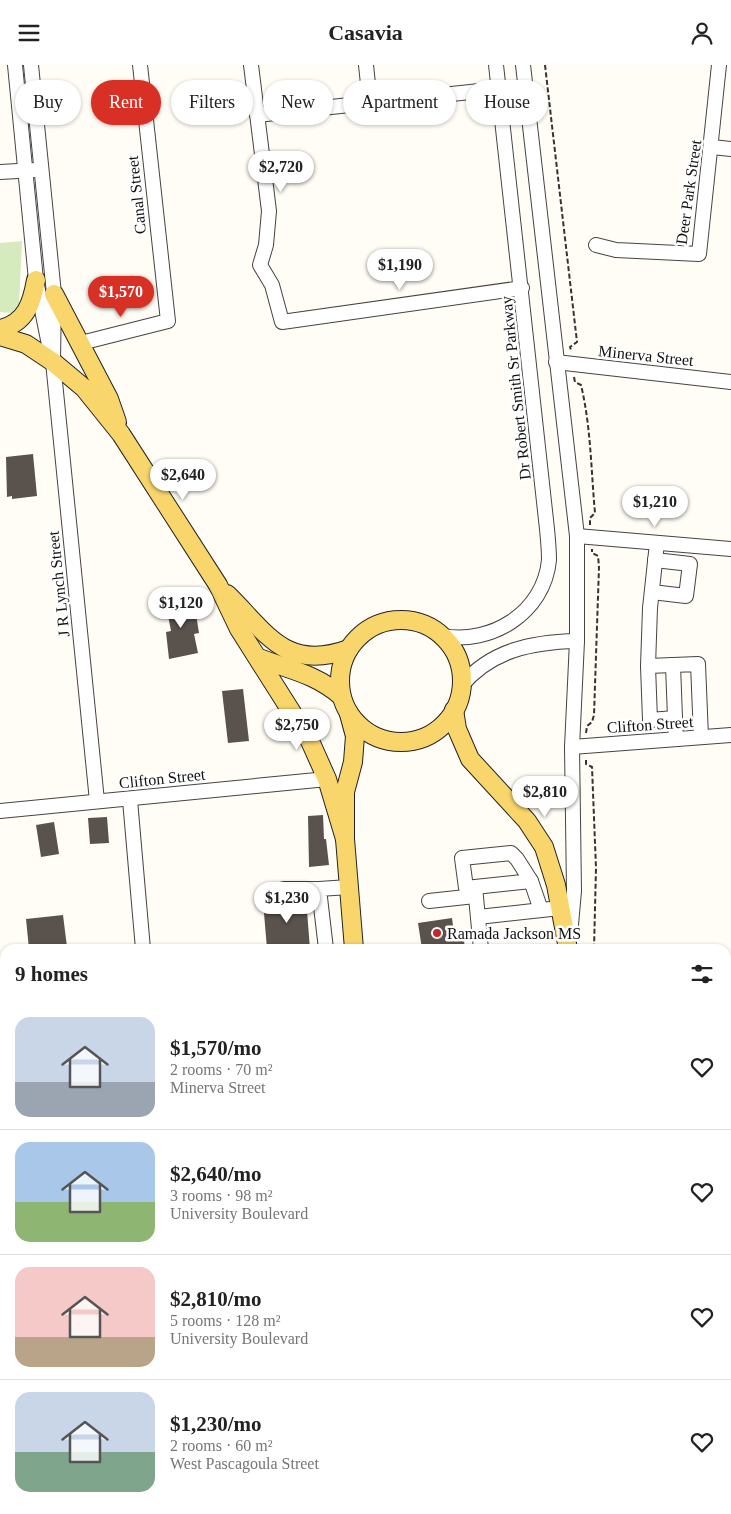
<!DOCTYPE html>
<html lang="en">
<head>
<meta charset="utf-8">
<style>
  body { margin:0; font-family:"Times New Roman",serif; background:#f6f6f6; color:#222; height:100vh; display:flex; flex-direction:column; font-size:19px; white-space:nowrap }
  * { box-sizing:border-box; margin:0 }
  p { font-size:16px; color:#767676 }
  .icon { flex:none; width:28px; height:28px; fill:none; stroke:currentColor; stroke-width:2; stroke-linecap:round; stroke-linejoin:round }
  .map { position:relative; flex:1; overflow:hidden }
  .panel { position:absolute; left:0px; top:879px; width:731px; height:571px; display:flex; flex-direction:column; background:#fff; border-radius:15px 15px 0 0; box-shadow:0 1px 4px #0004 }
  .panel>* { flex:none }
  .hud { position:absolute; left:15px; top:15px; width:701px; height:45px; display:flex; gap:10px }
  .price { position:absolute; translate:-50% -42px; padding:0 11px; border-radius:18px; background:#fff; color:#222; font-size:16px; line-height:32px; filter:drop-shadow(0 1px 2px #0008) }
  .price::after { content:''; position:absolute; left:50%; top:30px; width:15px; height:11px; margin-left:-8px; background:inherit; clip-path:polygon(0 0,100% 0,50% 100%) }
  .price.selected { background:#d93025; color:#fff }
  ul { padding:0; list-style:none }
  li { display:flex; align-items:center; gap:15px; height:125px; padding:0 15px }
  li+li { border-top:1px solid #e0e0e0 }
  li span { display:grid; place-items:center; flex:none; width:140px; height:100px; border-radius:15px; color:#555 }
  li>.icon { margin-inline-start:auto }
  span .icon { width:60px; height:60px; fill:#fffc; stroke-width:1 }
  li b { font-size:21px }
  h2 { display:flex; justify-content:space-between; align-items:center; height:60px; padding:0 15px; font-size:21px }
  .tag { padding:0 18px; border-radius:22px; background:#fff; box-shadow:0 1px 4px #0004; font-size:18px; line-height:45px }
  .tag.selected { background:#d93025; color:#fff }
  header { display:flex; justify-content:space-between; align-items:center; height:65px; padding:0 15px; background:#fff; font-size:22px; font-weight:700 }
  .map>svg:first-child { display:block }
  .green { fill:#d5ebbd }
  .building { fill:#5a524d }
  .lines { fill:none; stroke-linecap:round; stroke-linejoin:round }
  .minor-casing { stroke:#444; stroke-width:16 }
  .major-casing { stroke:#222; stroke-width:20 }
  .path { stroke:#333; stroke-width:2; stroke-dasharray:5 2.5; stroke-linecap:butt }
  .minor { stroke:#fff; stroke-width:14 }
  .major { stroke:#f9d66b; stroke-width:18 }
  .rail-casing { stroke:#c4262e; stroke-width:5.5 }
  .rail { stroke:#fff; stroke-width:4; stroke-dasharray:11; stroke-linecap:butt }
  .poi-dot { fill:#c4262e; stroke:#fff; stroke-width:2 }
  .labels { text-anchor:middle; stroke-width:5; stroke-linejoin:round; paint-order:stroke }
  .street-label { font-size:16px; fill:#111; stroke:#fff }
  .poi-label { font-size:16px; fill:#111; stroke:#fff; text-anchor:start }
</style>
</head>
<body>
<header><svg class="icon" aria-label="menu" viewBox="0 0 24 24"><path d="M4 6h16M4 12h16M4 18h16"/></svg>Casavia<svg class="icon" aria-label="person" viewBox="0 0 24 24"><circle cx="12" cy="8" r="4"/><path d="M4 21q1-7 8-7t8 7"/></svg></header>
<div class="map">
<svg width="731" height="1449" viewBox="0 0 731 1449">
  <rect width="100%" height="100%" fill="#fffdf5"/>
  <!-- green -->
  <polygon class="green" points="22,176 19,240 11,248 0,247 0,178"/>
  <!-- building -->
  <g class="building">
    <polygon points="33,389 37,431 12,434 12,431 7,432 6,392"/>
    <polygon points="186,531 190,550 196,549 199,568 194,569 198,588 169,594 166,567 171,566 165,535"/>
    <polygon points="243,624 249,676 228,678 222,626"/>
    <polygon points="323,750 324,774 326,774 329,800 309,802 308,751"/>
    <polygon points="107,752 109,778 90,779 88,753"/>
    <polygon points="54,757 59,789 41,792 36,760"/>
    <polygon points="306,833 310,884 267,884 263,836"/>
    <polygon points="63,850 67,882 29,884 26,854"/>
    <polygon points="452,853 454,868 463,867 465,884 422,884 418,858"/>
  </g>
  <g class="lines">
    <defs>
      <g id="minor">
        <polyline points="15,0 36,215 49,280"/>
        <polyline points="31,0 54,229 53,297 97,736"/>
        <polyline points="251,0 269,146 266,180 260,200 272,220 282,257 522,223"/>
        <polyline points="366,0 370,38"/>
        <polyline points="523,0 577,471 577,576 572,682 574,826 570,871"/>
        <polyline points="257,50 498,24"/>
        <polyline points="712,82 731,84"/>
        <polyline points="0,107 36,105"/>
        <polyline points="596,180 616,185 699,189 719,0"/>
        <polyline points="81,278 168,256 140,0"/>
        <polyline points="556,297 731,317"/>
        <polyline points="577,471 731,484"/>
        <polyline points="657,478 650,543 648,601 698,599 701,672"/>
        <polyline points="652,527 686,531 690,499 655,495"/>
        <path d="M442,571C491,580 544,548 549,495C549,485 548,474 547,464L496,0"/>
        <polyline points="673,600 675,653"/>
        <polyline points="648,601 650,655 675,653 676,674"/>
        <path d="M461,621C491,585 532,577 577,576"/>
        <polyline points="572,682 731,670"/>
        <polyline points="130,735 143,884"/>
        <polyline points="0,746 327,714"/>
        <polyline points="531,816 541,845"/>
        <polyline points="475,822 466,823 462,793 511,788 517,794 531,816 475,822 481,884"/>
        <polyline points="284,824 319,824"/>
        <polyline points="429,836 475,831"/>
        <polyline points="478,852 560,843"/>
        <polyline points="326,884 319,824 349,822"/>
        <polyline points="726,1006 731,1002"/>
        <polyline points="0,1031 5,1031"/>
        <polyline points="726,1243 731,1243"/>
        <polyline points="726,1348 731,1348"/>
        <polyline points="233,1449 238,1445"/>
      </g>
      <g id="major">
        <polyline points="54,229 109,334 117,357"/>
        <path d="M0,264C26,258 32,238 36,215"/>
        <polyline points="0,271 26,279 53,297 84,323 121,369 218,520 239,564 310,676 327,714 345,774"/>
        <path d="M227,529C267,568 285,607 349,584"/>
        <circle cx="401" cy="616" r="61"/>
        <path d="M259,593C290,605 316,609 341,631"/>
        <polyline points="454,645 457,664 470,694 527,756 544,782 556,820 568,884"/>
        <polyline points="349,649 355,671 353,697 345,727 345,774 354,884"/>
        <polyline points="726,955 731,954"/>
        <polyline points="350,1449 350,1445"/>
        <polyline points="541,1449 541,1445"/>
      </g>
    </defs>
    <!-- minor casing -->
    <use href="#minor" class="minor-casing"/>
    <!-- major casing -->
    <use href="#major" class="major-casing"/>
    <!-- path -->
    <g class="path">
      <polyline points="545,0 577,277 570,282 571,285"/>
      <path d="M574,312L575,317L581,320C591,362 591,405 595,448L590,453V460"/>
      <polyline points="586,668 587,661 592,657 594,650 599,502 598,491 592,488 592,484"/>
      <polyline points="586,695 586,699 592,702 596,803 594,884"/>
    </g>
    <!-- minor -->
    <use href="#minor" class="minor"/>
    <!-- major -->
    <use href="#major" class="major"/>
    <defs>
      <g id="rail">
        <polyline points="726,1148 731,1146"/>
        <polyline points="726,1192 731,1191"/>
        <polyline points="726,1207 731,1206"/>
        <polyline points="0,1300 5,1299"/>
        <polyline points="0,1308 5,1308"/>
        <polyline points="0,1321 5,1320"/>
      </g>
    </defs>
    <!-- rail casing -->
    <use href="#rail" class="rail-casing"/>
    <!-- rail -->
    <use href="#rail" class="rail"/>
  </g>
  <!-- markers -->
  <circle class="poi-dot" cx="437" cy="868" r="5"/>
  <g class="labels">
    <!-- street labels -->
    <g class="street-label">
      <text transform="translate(688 127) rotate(-82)" y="6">Deer Park Street</text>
      <text transform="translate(136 130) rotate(-96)" y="6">Canal Street</text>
      <text transform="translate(646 290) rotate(6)" y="6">Minerva Street</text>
      <text transform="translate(515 323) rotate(-96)" y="6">Dr Robert Smith Sr Parkway</text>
      <text transform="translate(58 519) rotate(-96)" y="6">J R Lynch Street</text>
      <text transform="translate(650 659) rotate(-4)" y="6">Clifton Street</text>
      <text transform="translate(162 713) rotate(-6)" y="6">Clifton Street</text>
    </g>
    <!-- poi labels -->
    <g class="poi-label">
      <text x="447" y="874">Ramada Jackson MS</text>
    </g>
  </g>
</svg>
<b class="price" style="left:281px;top:128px">$2,720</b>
<b class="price" style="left:400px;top:226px">$1,190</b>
<b class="price selected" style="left:121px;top:253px">$1,570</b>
<b class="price" style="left:183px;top:436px">$2,640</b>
<b class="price" style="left:655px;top:463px">$1,210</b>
<b class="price" style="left:181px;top:564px">$1,120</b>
<b class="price" style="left:297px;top:686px">$2,750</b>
<b class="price" style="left:545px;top:753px">$2,810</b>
<b class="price" style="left:287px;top:859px">$1,230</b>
<div class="hud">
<a class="tag">Buy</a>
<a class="tag selected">Rent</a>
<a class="tag">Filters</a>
<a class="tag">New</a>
<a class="tag">Apartment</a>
<a class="tag">House</a>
</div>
<section class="panel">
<h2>9 homes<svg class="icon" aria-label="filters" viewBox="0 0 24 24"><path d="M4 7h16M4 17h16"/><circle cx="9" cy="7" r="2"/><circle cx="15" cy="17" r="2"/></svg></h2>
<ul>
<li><span style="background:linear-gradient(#c9d6e8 65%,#9aa5b1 0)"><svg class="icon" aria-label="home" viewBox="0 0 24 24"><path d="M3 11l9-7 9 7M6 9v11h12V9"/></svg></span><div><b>$1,570/mo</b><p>2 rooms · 70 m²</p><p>Minerva Street</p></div><svg class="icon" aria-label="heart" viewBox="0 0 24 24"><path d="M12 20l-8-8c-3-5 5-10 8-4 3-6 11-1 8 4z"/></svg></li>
<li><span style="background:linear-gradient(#a9c7e8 60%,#8fb573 0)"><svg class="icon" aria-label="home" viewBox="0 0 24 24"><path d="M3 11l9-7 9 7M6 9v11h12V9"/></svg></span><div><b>$2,640/mo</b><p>3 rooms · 98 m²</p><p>University Boulevard</p></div><svg class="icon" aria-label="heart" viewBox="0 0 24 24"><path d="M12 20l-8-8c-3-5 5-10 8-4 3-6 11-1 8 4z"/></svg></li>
<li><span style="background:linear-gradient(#f6c9c9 70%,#b9a48a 0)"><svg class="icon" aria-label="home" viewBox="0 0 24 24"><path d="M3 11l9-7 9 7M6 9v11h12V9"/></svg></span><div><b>$2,810/mo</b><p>5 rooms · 128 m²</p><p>University Boulevard</p></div><svg class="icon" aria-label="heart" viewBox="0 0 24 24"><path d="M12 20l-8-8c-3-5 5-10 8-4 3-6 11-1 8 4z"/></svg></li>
<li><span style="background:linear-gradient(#c9d6e8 60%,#7fa58c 0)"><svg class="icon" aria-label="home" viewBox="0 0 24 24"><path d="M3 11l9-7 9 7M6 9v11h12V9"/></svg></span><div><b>$1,230/mo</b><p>2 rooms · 60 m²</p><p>West Pascagoula Street</p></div><svg class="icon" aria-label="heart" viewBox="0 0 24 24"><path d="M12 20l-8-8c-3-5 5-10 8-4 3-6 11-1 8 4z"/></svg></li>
</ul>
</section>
</div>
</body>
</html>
